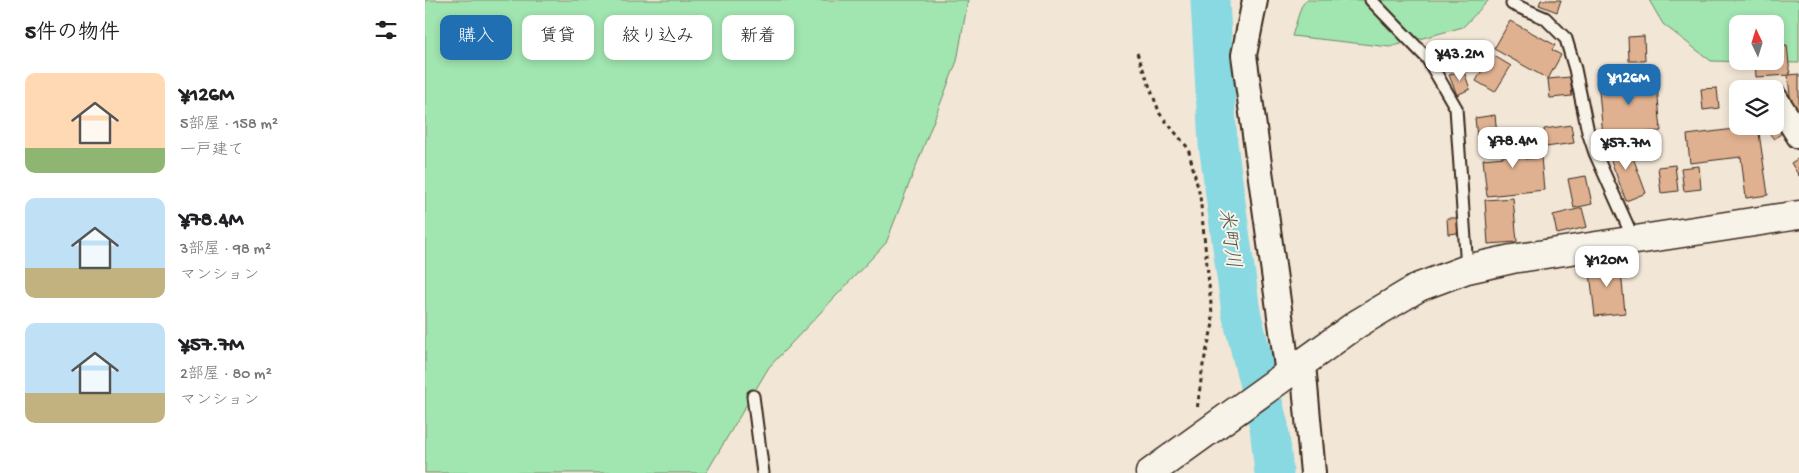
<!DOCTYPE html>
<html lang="ja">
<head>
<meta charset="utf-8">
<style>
  body { margin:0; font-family:"Gochi Hand","Klee One",sans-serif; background:#f2f2f2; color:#202124; height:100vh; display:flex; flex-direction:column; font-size:19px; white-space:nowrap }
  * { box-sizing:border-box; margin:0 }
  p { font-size:16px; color:#757577 }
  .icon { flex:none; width:28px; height:28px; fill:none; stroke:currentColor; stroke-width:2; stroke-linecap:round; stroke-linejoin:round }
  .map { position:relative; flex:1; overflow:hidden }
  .side { display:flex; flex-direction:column; background:#fff; width:425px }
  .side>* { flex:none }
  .banner { position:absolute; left:15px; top:15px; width:475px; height:45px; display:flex; gap:10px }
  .needle { width:32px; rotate:356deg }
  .buttons { position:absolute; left:1304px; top:15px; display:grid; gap:10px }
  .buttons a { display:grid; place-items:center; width:55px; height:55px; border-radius:10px; background:#fff; box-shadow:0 2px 8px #0003; font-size:25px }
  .price { position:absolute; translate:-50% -42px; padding:0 11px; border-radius:10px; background:#fff; color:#222; font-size:16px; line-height:32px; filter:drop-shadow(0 1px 2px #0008) }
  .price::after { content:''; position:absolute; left:50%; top:30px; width:15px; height:11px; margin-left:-8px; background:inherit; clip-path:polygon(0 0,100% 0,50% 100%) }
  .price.current { background:#1f6fb2; color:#fff }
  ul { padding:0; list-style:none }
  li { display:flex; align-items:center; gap:15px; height:125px; padding:0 25px }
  li span { display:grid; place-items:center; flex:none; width:140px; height:100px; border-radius:10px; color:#555 }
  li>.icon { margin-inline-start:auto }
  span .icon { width:60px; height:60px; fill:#fffc; stroke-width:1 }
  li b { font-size:21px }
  h2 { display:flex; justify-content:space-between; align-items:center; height:60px; padding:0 25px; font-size:21px }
  .tag { padding:0 18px; border-radius:10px; background:#fff; box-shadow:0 2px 8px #0003; font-size:18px; line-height:45px }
  .tag.current { background:#1f6fb2; color:#fff }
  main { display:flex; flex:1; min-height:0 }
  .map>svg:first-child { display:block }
  .green { fill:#a1e5b0; stroke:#6e8867; fill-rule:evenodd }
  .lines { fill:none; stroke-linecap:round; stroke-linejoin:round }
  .river { stroke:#88d9e1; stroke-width:39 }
  .building { fill:#dfb190; stroke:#3b2a1e }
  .service-casing { stroke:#3b2a1e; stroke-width:15 }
  .minor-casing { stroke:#3b2a1e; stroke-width:28 }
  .tertiary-casing { stroke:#3b2a1e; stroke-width:31 }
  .path { stroke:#3b2a1e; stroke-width:3; stroke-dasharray:4 4; stroke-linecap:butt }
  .service { stroke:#f7f3e8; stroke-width:11 }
  .minor { stroke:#f7f3e8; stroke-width:24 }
  .tertiary { stroke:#f7f3e8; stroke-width:28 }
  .labels { text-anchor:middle; stroke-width:4; stroke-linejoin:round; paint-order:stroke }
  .water-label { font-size:20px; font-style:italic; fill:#4e564f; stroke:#f7f3e8 }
</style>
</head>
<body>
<main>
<section class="side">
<h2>5件の物件<svg class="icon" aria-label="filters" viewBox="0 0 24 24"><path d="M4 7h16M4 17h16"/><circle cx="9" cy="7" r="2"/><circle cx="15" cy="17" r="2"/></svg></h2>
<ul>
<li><span style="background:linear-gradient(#ffd9b3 75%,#8fb573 0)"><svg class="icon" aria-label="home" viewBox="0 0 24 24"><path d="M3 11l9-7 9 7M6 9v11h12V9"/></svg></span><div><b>¥126M</b><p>5部屋 · 158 m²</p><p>一戸建て</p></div></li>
<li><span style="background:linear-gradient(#bfe0f5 70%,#c2b280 0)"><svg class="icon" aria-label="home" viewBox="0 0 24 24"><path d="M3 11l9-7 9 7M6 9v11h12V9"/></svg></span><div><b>¥78.4M</b><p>3部屋 · 98 m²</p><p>マンション</p></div></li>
<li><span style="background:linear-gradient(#bfe0f5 70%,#c2b280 0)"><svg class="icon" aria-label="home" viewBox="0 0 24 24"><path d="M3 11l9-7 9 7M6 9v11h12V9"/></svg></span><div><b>¥57.7M</b><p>2部屋 · 80 m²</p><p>マンション</p></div></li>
</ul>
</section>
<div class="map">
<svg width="1374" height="473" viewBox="0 0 1374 473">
  <rect width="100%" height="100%" fill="#f2e6d6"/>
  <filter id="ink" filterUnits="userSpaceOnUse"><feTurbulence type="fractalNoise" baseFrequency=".02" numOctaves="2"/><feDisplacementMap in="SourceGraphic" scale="10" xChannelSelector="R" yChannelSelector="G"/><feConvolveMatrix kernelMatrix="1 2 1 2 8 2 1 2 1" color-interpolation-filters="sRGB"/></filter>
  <g filter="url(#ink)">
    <!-- green -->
    <g class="green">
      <polygon points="0,0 543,0 532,61 461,243 344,367 281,473 0,473"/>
      <polygon points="881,0 1064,0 1038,27 965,47 867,36 876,7"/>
      <path d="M1224,0H1374V63L1286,61L1238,24ZM1312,24H1350V61H1312Z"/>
    </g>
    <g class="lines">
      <!-- river -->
      <polyline class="river" points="785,0 793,144 816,312 844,426 849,473"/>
    </g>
    <!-- building -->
    <g class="building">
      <polygon points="1116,0 1136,0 1132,12 1114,5"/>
      <polygon points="1085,21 1130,45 1127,50 1136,55 1123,79 1069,49"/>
      <polygon points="1219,36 1220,61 1204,61 1203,37"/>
      <polygon points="1362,45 1365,75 1331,77 1330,61 1350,61 1350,46"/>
      <polygon points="1066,54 1086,66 1070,92 1051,81"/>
      <polygon points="1038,69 1045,89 1032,95 1024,75"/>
      <polygon points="1374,74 1374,116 1367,117 1363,75"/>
      <polygon points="1231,75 1236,131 1178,136 1173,80"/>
      <polygon points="1145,77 1147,96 1125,98 1123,79"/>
      <polygon points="1292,88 1294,108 1278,110 1276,89"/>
      <polygon points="1070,115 1072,135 1052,137 1050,118"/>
      <polygon points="1350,123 1358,132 1349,139 1338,126 1350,126"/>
      <polygon points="1146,125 1149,143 1121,147 1119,129"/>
      <polygon points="1333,126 1343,195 1321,198 1316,157 1265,163 1262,135"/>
      <polygon points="1098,132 1100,159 1116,157 1119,190 1062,196 1058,159 1079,157 1077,134"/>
      <polygon points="1195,142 1197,147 1203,144 1221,193 1201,201 1181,147"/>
      <polygon points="1374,158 1374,176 1366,163"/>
      <polygon points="1250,165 1253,191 1236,193 1233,167"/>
      <polygon points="1274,166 1276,189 1259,191 1256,168"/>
      <polygon points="1161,176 1167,204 1149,208 1143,179"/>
      <polygon points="1088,198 1092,242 1063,244 1060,200"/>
      <polygon points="1157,208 1162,227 1132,234 1128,215"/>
      <polygon points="1022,218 1032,218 1033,233 1023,234"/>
      <polygon points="1195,261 1200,313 1170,316 1164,264"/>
    </g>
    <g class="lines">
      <defs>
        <g id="service">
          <polyline points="946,0 1002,58 1031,108 1042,269"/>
          <polyline points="1087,4 1120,18 1141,39 1150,69 1163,132 1170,153 1209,240"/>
          <polyline points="328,396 338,473"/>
        </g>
        <g id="minor">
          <polyline points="830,0 819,55 863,374"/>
          <polyline points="1350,98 1374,136"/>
          <polyline points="878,364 888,473"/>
        </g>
        <polyline id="tertiary" points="725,473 932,324 994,287 1042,269 1087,259 1374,215"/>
      </defs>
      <!-- service casing -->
      <use href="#service" class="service-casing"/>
      <!-- minor casing -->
      <use href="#minor" class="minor-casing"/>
      <!-- tertiary casing -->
      <use href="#tertiary" class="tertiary-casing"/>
      <!-- path -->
      <polyline class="path" points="712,53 735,114 763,148 775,196 788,324 778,365 772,410"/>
      <!-- service -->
      <use href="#service" class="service"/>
      <!-- minor -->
      <use href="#minor" class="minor"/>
      <!-- tertiary -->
      <use href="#tertiary" class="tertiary"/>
    </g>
  </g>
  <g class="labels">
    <!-- water labels -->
    <g class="water-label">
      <text transform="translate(806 238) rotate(82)" y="7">米町川</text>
    </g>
  </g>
</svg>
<div class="buttons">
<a><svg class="needle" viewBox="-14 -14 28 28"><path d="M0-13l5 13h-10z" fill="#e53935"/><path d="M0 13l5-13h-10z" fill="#757577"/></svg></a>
<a><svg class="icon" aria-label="layers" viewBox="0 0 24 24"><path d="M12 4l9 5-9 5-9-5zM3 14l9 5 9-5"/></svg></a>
</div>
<b class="price" style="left:1035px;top:82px">¥43.2M</b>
<b class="price current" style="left:1204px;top:106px">¥126M</b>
<b class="price" style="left:1088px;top:169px">¥78.4M</b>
<b class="price" style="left:1201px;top:171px">¥57.7M</b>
<b class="price" style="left:1182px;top:288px">¥120M</b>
<div class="banner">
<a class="tag current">購入</a>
<a class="tag">賃貸</a>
<a class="tag">絞り込み</a>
<a class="tag">新着</a>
</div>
</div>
</main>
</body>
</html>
